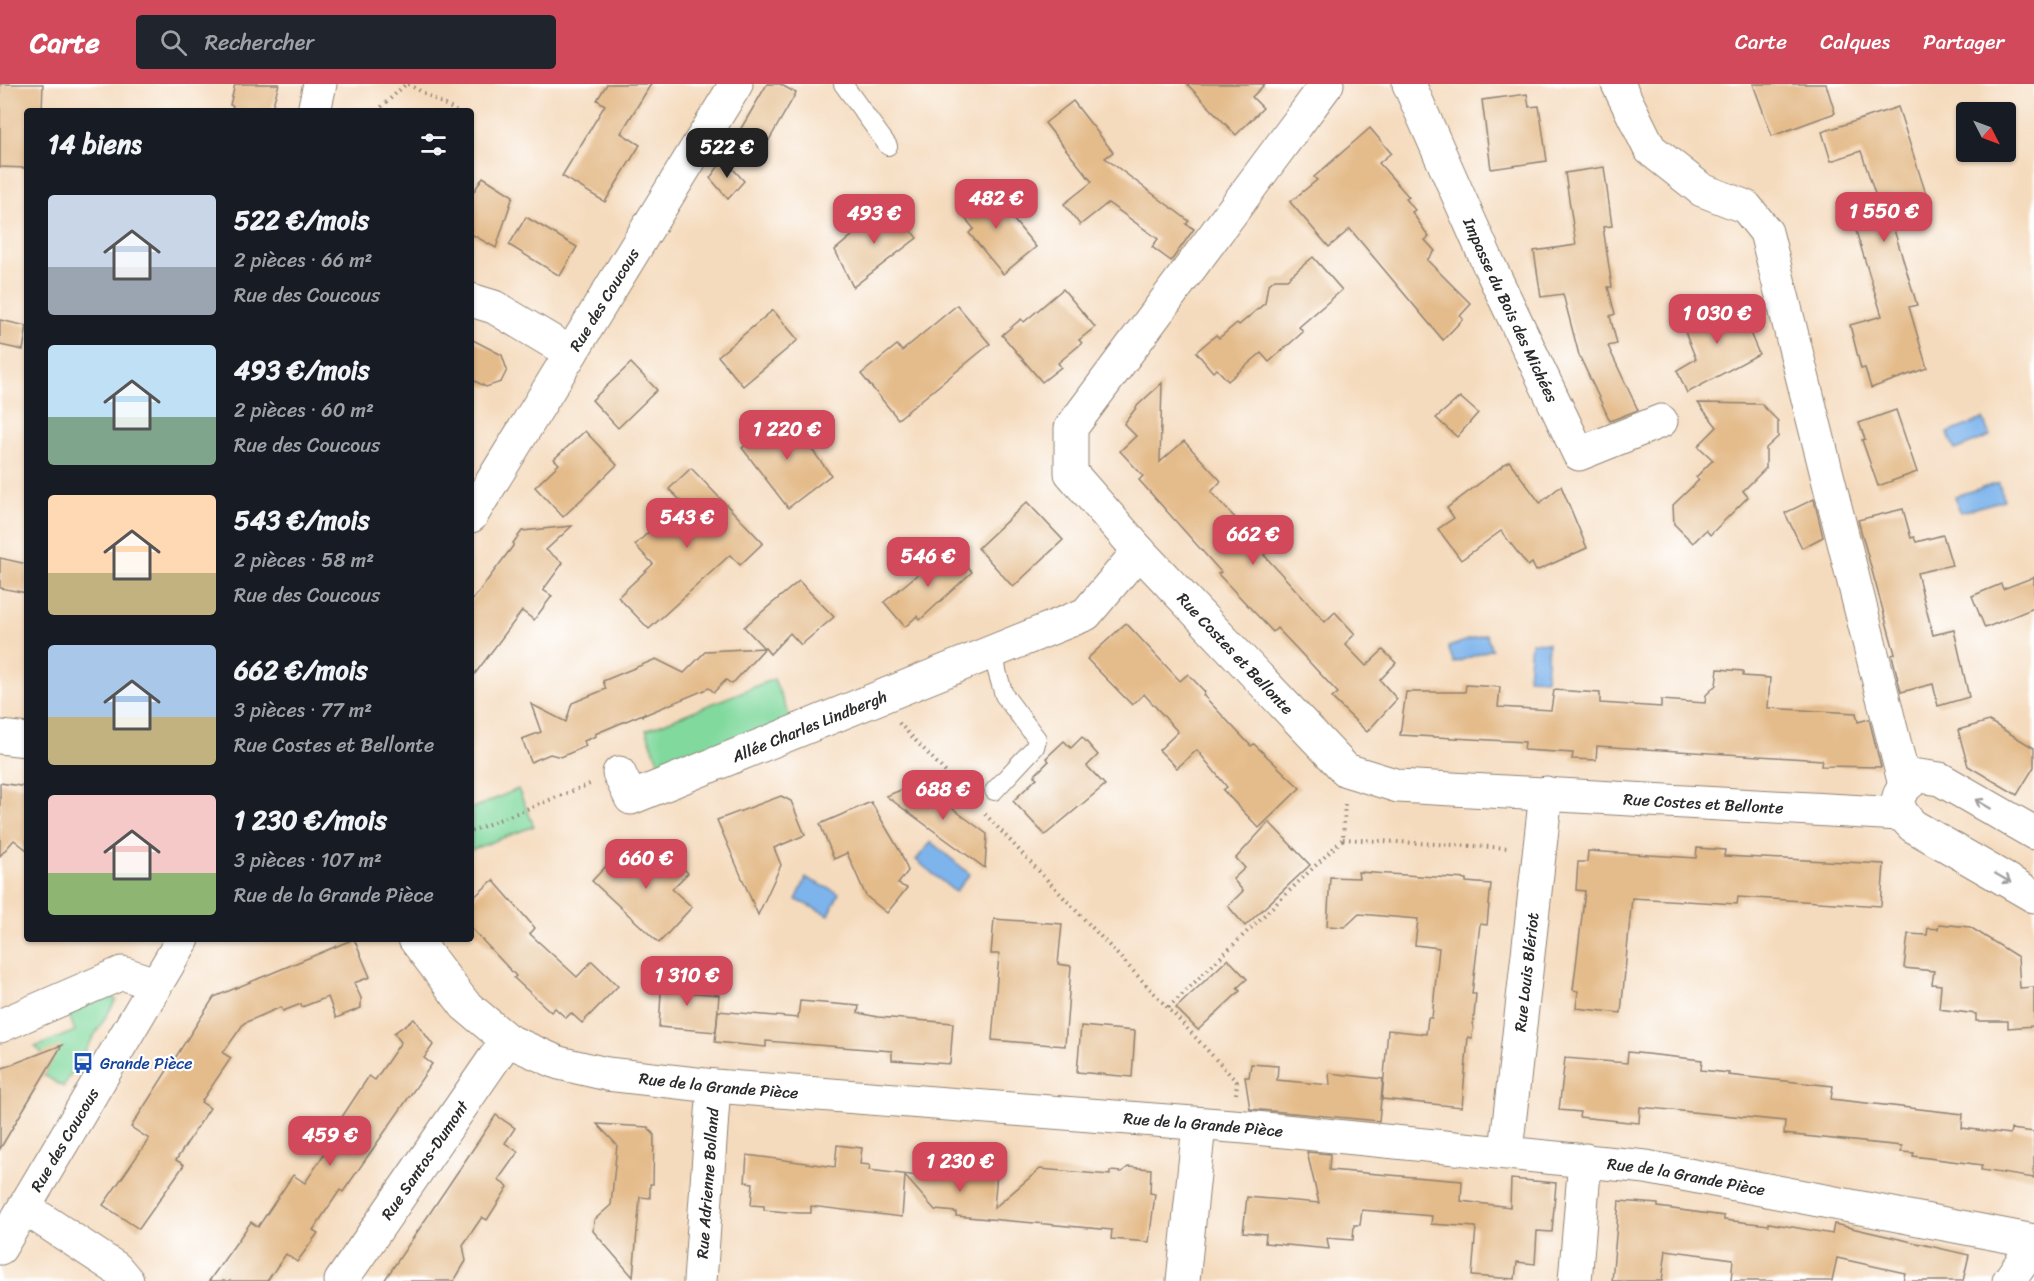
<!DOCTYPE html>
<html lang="fr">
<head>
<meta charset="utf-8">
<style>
  body { margin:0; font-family:Sriracha,sans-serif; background:#20242c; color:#f1f3f6; height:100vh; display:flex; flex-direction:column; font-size:22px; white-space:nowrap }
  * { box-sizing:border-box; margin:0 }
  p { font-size:20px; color:#9ea1a6 }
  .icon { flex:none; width:33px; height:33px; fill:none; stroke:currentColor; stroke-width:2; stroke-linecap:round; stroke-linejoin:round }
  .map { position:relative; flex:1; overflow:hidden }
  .drawer { position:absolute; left:24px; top:24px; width:450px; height:834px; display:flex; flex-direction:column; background:#171b24; border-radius:6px; box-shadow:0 2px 4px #0004 }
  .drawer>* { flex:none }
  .needle { width:39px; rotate:132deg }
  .tools { position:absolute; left:1956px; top:18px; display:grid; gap:12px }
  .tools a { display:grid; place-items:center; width:60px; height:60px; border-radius:6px; background:#171b24; box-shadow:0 2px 4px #0004; font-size:30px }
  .price { position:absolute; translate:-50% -51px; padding:0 14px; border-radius:12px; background:#d1495b; color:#fff; font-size:20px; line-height:39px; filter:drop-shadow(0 2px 3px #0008) }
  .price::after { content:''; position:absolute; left:50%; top:36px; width:18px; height:14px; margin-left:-9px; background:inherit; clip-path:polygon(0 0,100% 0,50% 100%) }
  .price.current { background:#222; color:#fff }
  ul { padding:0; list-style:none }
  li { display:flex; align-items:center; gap:18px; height:150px; padding:0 24px }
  li span { display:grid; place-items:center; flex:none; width:168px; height:120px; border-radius:6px; color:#555 }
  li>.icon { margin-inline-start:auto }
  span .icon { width:72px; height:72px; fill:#fffc; stroke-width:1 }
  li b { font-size:26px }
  h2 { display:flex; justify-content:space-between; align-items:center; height:72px; padding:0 24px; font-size:26px }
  header { display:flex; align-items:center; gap:36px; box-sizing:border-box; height:84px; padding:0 30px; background:#d1495b; color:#fff }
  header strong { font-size:28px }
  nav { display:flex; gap:33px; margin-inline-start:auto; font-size:21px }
  .search { width:420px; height:54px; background:#20242c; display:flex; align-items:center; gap:15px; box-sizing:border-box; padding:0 21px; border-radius:6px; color:#9ea1a6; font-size:22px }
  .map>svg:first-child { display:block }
  .green { fill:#81d99e; stroke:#568264; stroke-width:1.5 }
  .water { fill:#7db4ec; stroke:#54708c; stroke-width:1.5 }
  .building { fill:#e4bb8a }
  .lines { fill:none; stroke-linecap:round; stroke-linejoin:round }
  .service-casing { stroke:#908374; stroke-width:20 }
  .minor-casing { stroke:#908374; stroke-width:35 }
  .tertiary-casing { stroke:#908374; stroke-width:35 }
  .path { stroke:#908374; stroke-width:4; stroke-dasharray:1.5 4.5; stroke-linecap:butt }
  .service { stroke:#fff; stroke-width:18 }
  .minor { stroke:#fff; stroke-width:33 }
  .tertiary { stroke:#fff; stroke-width:33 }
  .oneway { stroke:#a0a0a0 }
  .labels { text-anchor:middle; stroke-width:4.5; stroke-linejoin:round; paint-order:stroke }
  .street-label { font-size:16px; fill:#2b2b2b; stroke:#fff }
  .transit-label { font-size:16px; fill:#164399; stroke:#fff; text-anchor:start }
</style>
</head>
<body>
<header>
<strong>Carte</strong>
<div class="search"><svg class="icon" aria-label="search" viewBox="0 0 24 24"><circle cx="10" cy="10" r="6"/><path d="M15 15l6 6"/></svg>Rechercher</div>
<nav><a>Carte</a><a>Calques</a><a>Partager</a></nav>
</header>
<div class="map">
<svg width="2034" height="1197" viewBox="0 0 2034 1197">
  <rect width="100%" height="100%" fill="#fff"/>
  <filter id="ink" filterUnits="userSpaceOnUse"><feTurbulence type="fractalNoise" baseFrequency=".0167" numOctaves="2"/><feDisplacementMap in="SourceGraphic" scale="12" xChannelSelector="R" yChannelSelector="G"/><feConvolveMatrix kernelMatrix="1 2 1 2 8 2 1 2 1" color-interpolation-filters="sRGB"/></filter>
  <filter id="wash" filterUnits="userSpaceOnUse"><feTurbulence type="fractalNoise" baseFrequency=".008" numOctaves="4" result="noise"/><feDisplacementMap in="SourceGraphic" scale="24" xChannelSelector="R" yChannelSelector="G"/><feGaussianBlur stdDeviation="1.35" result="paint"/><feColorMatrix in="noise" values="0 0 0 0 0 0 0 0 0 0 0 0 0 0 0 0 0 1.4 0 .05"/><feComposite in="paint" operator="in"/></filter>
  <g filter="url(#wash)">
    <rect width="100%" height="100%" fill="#f5dbbe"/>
    <!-- green -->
    <g class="green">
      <polygon points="774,595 791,636 662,687 646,646"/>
      <polygon points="518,705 534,742 471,766 471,725"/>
      <polygon points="108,910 116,916 63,1003 44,991 52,977 35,963 75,947 67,926"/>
    </g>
    <!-- water -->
    <g class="water">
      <polygon points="1983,335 1990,352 1955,366 1948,349"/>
      <polygon points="1999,399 2004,416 1960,428 1955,412"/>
      <polygon points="1486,550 1492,565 1454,579 1448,563"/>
      <polygon points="1531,558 1548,559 1546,595 1528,594"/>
      <polygon points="931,758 970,790 955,808 916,776"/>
      <polygon points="806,794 839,809 829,831 796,816"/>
    </g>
    <g id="blocks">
      <!-- building -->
      <g class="building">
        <polygon points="0,0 43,0 42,27 27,27 27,84 0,83"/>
        <polygon points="235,0 279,0 271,27 232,27 233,22 230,21"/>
        <polygon points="607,0 651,0 621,49 640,61 605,118 562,92 605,21 597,16"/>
        <polygon points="767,0 780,0 796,9 757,77 729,65"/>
        <polygon points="1187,0 1265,0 1252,13 1263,24 1236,51"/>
        <polygon points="1753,0 1826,0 1835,29 1772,52"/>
        <polygon points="1527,10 1529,23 1539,22 1547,77 1491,85 1482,16"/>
        <polygon points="1073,17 1113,68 1105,74 1189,137 1186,140 1194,145 1171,177 1152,163 1158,155 1108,119 1080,141 1064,120 1092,98 1045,39"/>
        <polygon points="1898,23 1927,113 1888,126 1917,221 1909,223 1927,284 1871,304 1865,284 1861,285 1850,241 1882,232 1849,124 1877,116 1861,67 1831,77 1822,48"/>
        <polygon points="1370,44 1391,69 1379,79 1409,113 1406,115 1415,126 1412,128 1429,153 1425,156 1435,167 1427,176 1471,220 1460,232 1463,235 1443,256 1350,145 1329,163 1290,118 1317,96 1314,93"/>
        <polygon points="724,75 744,97 728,115 710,94"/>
        <polygon points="1604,83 1612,142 1603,143 1612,203 1608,203 1615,230 1610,232 1617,260 1608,262 1638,326 1610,337 1579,271 1563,210 1541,213 1534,167 1576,161 1565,89"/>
        <polygon points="483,93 513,112 496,164 471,150 471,112"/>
        <polygon points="984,100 1036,163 1003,190 969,149 974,145 965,134 970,130 962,119"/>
        <polygon points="890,120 917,154 853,203 835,166"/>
        <polygon points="526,133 577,163 560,192 509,161"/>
        <polygon points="1313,173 1342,206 1299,243 1303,248 1269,278 1261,269 1228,297 1217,285 1213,288 1196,268 1216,251 1219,254 1237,239 1239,241 1265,219 1268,201 1275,195 1287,195"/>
        <polygon points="1063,205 1095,243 1079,256 1082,259 1058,279 1061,283 1042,298 1002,251 1021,235 1024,238"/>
        <polygon points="1735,214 1759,270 1687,309 1677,286 1696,275 1683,243 1715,235 1711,221"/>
        <polygon points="957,221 990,260 898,335 861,290 897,261 902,267"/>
        <polygon points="773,226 798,256 743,302 718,272"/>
        <polygon points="0,236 27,242 23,266 0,261"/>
        <polygon points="471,255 502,271 507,286 501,298 486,303 471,295"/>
        <polygon points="631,279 657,306 618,344 592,316"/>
        <polygon points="1162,299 1160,378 1184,357 1221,397 1211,408 1250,450 1261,440 1278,458 1264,471 1325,538 1335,528 1355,550 1345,560 1366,582 1383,566 1396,579 1380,596 1397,615 1367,648 1332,614 1338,609 1298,566 1277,544 1273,548 1218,490 1221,488 1139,396 1143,392 1120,367 1136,352 1124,340 1138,321"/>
        <polygon points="1460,313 1478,329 1457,353 1436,334"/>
        <polygon points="1698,319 1761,320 1778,337 1778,353 1766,364 1766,384 1743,407 1748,413 1710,451 1706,446 1693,459 1674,440 1673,421 1699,396 1696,393 1713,376 1698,362 1717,343"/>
        <polygon points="1896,326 1917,388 1878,402 1862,356 1865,355 1859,339"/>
        <polygon points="786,331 831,391 788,424 742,364"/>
        <polygon points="585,347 617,381 563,433 535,403 559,380 554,375"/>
        <polygon points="1509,377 1540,419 1561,402 1587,464 1536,487 1532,479 1528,482 1501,447 1461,476 1438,445 1454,434 1447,424"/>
        <polygon points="691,384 763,459 740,481 730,471 649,545 618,513 653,480 635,461 681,417 669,405"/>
        <polygon points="1814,415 1823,453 1802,464 1785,429"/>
        <polygon points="1027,418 1063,456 1013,503 978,464"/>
        <polygon points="1903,425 1911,454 1914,453 1916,458 1943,451 1952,481 1917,489 1933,551 1954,546 1969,613 1938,622 1933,600 1901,608 1892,571 1895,570 1858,436"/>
        <polygon points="572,442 546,466 563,479 543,506 552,512 534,536 522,527 471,595 471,518 513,462 513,459 522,447"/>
        <polygon points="951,463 972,488 920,536 917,532 905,543 884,518"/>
        <polygon points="0,474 27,480 27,509 0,504"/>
        <polygon points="2034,493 2034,524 1985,544 1972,512 2001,500 2003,505"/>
        <polygon points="799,497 834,533 801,561 790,549 770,570 765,564 732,600 726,596 714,608 709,604 642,632 645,629 595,650 596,652 584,657 586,662 561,673 550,670 531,678 522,655 541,648 531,620 566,638 572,619 606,605 603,597 656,575 684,589 706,567 764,564 744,543"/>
        <polygon points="1126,539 1180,597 1188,590 1205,608 1203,611 1251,662 1254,660 1300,704 1259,744 1223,706 1227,703 1197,666 1177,684 1159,666 1178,648 1144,610 1132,621 1087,575"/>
        <polygon points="1718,585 1743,587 1743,592 1770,594 1768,624 1856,629 1858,638 1869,635 1881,683 1821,682 1822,676 1597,662 1596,676 1572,675 1573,669 1524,666 1525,658 1400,651 1406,608 1465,608 1466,601 1500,603 1498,623 1551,626 1554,606 1600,609 1600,619 1661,623 1661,616 1705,619 1706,611 1716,601"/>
        <polygon points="1989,637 2034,664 2034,683 2017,711 1968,682 1958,646"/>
        <polygon points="1082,653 1098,671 1087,682 1105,701 1045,751 1013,717 1037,694 1034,692 1049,677 1046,674 1064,657 1071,664"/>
        <polygon points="0,699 27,703 27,766 14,756 0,772"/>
        <polygon points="918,699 987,750 985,784 886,712"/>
        <polygon points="781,712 791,717 805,751 774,764 781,781 758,831 717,736"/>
        <polygon points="871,718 901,769 908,787 898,800 907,804 887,829 866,812 847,769 834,775 820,740"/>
        <polygon points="1269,738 1310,781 1245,842 1228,822 1243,807 1233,795 1245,784 1236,774"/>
        <polygon points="626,761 645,779 661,763 688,789 672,805 692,823 659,859 592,797"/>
        <polygon points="1697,764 1725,766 1724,772 1884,780 1881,822 1738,813 1737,820 1632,814 1621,929 1576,924 1578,907 1573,906 1585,807 1576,806 1578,778 1587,778 1588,767 1696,774"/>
        <polygon points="1358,788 1466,795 1466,798 1491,800 1487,841 1480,840 1472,910 1476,910 1472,954 1468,953 1462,1023 1382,1015 1388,946 1426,950 1428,934 1432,934 1439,864 1415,861 1418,835 1359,830 1345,843 1327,842 1330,793 1359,794"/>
        <polygon points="493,796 535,844 530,850 577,893 592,877 618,902 582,939 571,929 566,934 555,924 551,928 514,894 516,892 471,844 471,816"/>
        <polygon points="994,835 1062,840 1058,880 1071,882 1065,962 992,956 999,870 991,870"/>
        <polygon points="1939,840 1970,843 2018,873 2020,904 2034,903 2034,942 2008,944 2008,937 1976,937 1976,930 1939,925 1941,901 1932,900 1934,887 1904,884 1908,850 1927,851 1928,844 1938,845"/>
        <polygon points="354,855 370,893 354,899 361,914 361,924 336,934 328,913 302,923 301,920 283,927 281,923 244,939 223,969 231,974 201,1018 210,1024 176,1076 184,1081 139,1145 103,1121 149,1055 131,1043 214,913"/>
        <polygon points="1228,875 1247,895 1237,904 1240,907 1198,946 1176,924"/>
        <polygon points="662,893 687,895 685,908 719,911 716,948 659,943"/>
        <polygon points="800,917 859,922 858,929 878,933 953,939 950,980 892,976 892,967 766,957 766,963 715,958 718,927 798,934"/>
        <polygon points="414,935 433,961 424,974 432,980 343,1108 340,1106 313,1146 318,1149 297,1178 286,1170 267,1197 209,1197 251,1138 258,1143 293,1091 305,1099 346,1037 342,1033 369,992 375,996 401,958 394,949"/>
        <polygon points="1081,942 1135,947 1132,993 1077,988"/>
        <polygon points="62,961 23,1026 0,1065 0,985"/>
        <polygon points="1628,968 1702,976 1701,986 1729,989 1728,991 1833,1002 1831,1015 1963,1030 1962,1044 2010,1050 2011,1045 2034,1048 2034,1094 1981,1086 1982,1081 1913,1072 1914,1069 1901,1068 1902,1062 1784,1050 1785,1037 1640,1023 1639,1039 1579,1033 1580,1028 1559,1026 1565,974 1627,979"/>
        <polygon points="1251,980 1278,982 1277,996 1330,1001 1329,989 1383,995 1379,1037 1250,1025 1245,993 1249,993"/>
        <polygon points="496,1031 515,1044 505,1059 518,1068 498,1096 508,1103 487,1136 482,1133 463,1161 466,1177 454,1197 384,1197"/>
        <polygon points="597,1040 648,1043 654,1051 653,1100 650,1100 650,1114 640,1113 633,1193 593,1147 594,1136 611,1121 617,1061"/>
        <polygon points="837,1061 862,1064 860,1080 870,1081 869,1086 927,1093 928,1079 970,1082 971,1075 998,1077 994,1124 1040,1085 1110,1091 1110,1087 1122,1088 1128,1083 1151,1085 1150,1109 1155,1110 1149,1158 1111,1155 1112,1146 956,1132 956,1128 935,1126 905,1092 902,1133 811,1122 811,1129 799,1129 764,1126 764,1122 751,1121 753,1099 745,1098 747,1071 835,1083"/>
        <polygon points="1307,1068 1330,1070 1329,1086 1462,1097 1461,1117 1510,1123 1511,1095 1556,1099 1552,1148 1537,1147 1535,1180 1517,1178 1515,1195 1472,1192 1476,1143 1431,1140 1432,1132 1362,1126 1360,1141 1354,1141 1353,1156 1327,1154 1329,1165 1265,1159 1266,1150 1243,1148 1247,1113 1319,1119"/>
        <polygon points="1619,1117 1658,1120 1658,1123 1724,1132 1724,1136 1769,1141 1769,1139 1832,1150 1834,1140 1969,1171 1963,1197 1903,1197 1905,1189 1837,1174 1832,1197 1731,1197 1733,1175 1666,1166 1662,1197 1612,1197"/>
      </g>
    </g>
  </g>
  <g filter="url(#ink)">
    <use href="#blocks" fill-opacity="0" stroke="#908374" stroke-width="1.5"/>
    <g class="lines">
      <defs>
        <g id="service">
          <polyline points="843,0 888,62"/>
          <polyline points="994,707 1035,663 1037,655 1004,611 997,587 994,566"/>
        </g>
        <g id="minor">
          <path id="s1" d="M1327,0L1071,344V389L1139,467L1346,686L1398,702L1900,730"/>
          <path id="s2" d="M1409,0L1489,181L1579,370L1661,337"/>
          <polyline points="1618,0 1650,65 1702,106 1746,123 1766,148 1905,701"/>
          <polyline points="314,27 320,0"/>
          <polyline points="471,216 494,223 571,269"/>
          <polyline points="0,653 27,656"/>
          <path id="s3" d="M619,689L631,714L1086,530L1139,467"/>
          <path d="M2034,749L1940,695L1919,692C1894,708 1891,721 1913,742L2034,812"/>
          <path id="s4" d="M415,855L465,921L507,956L559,979L607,990L714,1002L1245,1043L1646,1083L2034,1157"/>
          <polyline points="0,942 122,889 155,900"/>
          <path id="s5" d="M1506,1067L1546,709"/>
          <polyline points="25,1124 116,1184 127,1197"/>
          <path id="s6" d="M341,1197L507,956"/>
          <path id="s7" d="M700,1197L714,1002"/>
          <polyline points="1183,1197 1199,1041"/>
          <polyline points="1575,1197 1585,1076"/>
          <polyline points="2009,1197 2034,1161"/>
        </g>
        <g id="tertiary">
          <path id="s8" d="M471,432L736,0"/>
          <path id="s9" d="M0,1164L183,855"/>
        </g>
      </defs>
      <!-- service casing -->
      <use href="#service" class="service-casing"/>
      <!-- minor casing -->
      <use href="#minor" class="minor-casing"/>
      <!-- tertiary casing -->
      <use href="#tertiary" class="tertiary-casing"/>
      <!-- path -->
      <g class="path">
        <polyline points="408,0 456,27"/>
        <polyline points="377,27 406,0"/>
        <polyline points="899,639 970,714"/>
        <polyline points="985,730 1168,924"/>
        <polyline points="471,747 590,700"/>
        <polyline points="1343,755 1510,764"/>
        <polyline points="1236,1010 1237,998 1168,924 1343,755 1345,717"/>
      </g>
      <!-- service -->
      <use href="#service" class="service"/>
      <!-- minor -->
      <use href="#minor" class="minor"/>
      <!-- tertiary -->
      <use href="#tertiary" class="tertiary"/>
    </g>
    <!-- one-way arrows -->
    <defs><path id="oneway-shaft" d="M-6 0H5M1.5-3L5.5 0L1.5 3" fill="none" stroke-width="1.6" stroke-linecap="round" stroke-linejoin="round" transform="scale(1.5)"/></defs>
    <g class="oneway">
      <use href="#oneway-shaft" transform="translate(1983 720) rotate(-150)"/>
      <use href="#oneway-shaft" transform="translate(2003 794) rotate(30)"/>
    </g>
  </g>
  <!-- icons -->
  <defs>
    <symbol id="bus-bare" viewBox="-9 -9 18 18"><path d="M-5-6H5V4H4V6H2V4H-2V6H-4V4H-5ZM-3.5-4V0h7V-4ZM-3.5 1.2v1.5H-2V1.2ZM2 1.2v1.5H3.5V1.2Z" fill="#1a4fb4" stroke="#fff" stroke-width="2.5" paint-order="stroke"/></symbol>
  </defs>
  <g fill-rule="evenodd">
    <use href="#bus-bare" x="68" y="964" width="30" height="30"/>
  </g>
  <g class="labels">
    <!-- street labels -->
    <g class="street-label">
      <text dy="6" stroke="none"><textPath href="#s8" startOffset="254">Rue des Coucous</textPath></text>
      <text dy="6" stroke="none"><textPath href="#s2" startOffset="248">Impasse du Bois des Michées</textPath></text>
      <text dy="6" stroke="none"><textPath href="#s1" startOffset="718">Rue Costes et Bellonte</textPath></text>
      <text dy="6" stroke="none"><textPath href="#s3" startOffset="220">Allée Charles Lindbergh</textPath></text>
      <text dy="6" stroke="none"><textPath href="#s1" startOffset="1239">Rue Costes et Bellonte</textPath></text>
      <text dy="6" stroke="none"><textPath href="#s5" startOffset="180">Rue Louis Blériot</textPath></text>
      <text dy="6" stroke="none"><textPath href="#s4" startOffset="356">Rue de la Grande Pièce</textPath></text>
      <text dy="6" stroke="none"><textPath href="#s4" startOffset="842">Rue de la Grande Pièce</textPath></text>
      <text dy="6" stroke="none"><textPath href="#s9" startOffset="126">Rue des Coucous</textPath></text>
      <text dy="6" stroke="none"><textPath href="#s6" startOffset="147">Rue Santos-Dumont</textPath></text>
      <text dy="6" stroke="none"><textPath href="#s4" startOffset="1328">Rue de la Grande Pièce</textPath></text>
      <text dy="6" stroke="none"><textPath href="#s7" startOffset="98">Rue Adrienne Bolland</textPath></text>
    </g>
    <!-- transit labels -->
    <g class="transit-label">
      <text x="100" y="985">Grande Pièce</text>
    </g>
  </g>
</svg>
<div class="tools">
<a><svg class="needle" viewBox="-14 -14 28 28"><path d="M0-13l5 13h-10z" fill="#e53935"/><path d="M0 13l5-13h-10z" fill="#9ea1a6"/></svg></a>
</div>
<b class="price current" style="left:727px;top:95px">522 €</b>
<b class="price" style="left:996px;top:146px">482 €</b>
<b class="price" style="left:1884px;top:159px">1 550 €</b>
<b class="price" style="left:874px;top:161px">493 €</b>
<b class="price" style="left:1717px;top:261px">1 030 €</b>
<b class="price" style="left:787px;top:377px">1 220 €</b>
<b class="price" style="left:687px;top:465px">543 €</b>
<b class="price" style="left:1253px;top:482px">662 €</b>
<b class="price" style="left:928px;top:504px">546 €</b>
<b class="price" style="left:943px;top:737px">688 €</b>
<b class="price" style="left:646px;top:806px">660 €</b>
<b class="price" style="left:687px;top:923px">1 310 €</b>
<b class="price" style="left:330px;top:1083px">459 €</b>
<b class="price" style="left:960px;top:1109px">1 230 €</b>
<section class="drawer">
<h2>14 biens<svg class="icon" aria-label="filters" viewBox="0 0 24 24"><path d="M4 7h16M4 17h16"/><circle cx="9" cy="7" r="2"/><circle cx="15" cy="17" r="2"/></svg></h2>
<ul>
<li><span style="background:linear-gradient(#c9d6e8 60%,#9aa5b1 0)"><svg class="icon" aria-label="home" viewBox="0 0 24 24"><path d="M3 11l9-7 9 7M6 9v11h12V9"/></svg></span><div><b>522 €/mois</b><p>2 pièces · 66 m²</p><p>Rue des Coucous</p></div></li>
<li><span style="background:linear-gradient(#bfe0f5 60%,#7fa58c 0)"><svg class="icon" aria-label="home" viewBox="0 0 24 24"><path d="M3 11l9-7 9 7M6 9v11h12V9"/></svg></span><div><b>493 €/mois</b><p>2 pièces · 60 m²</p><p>Rue des Coucous</p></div></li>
<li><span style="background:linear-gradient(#ffd9b3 65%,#c2b280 0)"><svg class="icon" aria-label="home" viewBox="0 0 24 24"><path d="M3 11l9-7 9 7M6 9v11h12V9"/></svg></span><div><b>543 €/mois</b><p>2 pièces · 58 m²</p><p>Rue des Coucous</p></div></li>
<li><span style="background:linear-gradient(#a9c7e8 60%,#c2b280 0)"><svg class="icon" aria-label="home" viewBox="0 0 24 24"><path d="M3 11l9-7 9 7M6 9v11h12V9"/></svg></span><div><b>662 €/mois</b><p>3 pièces · 77 m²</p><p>Rue Costes et Bellonte</p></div></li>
<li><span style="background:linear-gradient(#f6c9c9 65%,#8fb573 0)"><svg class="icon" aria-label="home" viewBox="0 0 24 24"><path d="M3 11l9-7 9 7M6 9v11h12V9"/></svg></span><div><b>1 230 €/mois</b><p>3 pièces · 107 m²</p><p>Rue de la Grande Pièce</p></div></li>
</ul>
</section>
</div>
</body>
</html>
